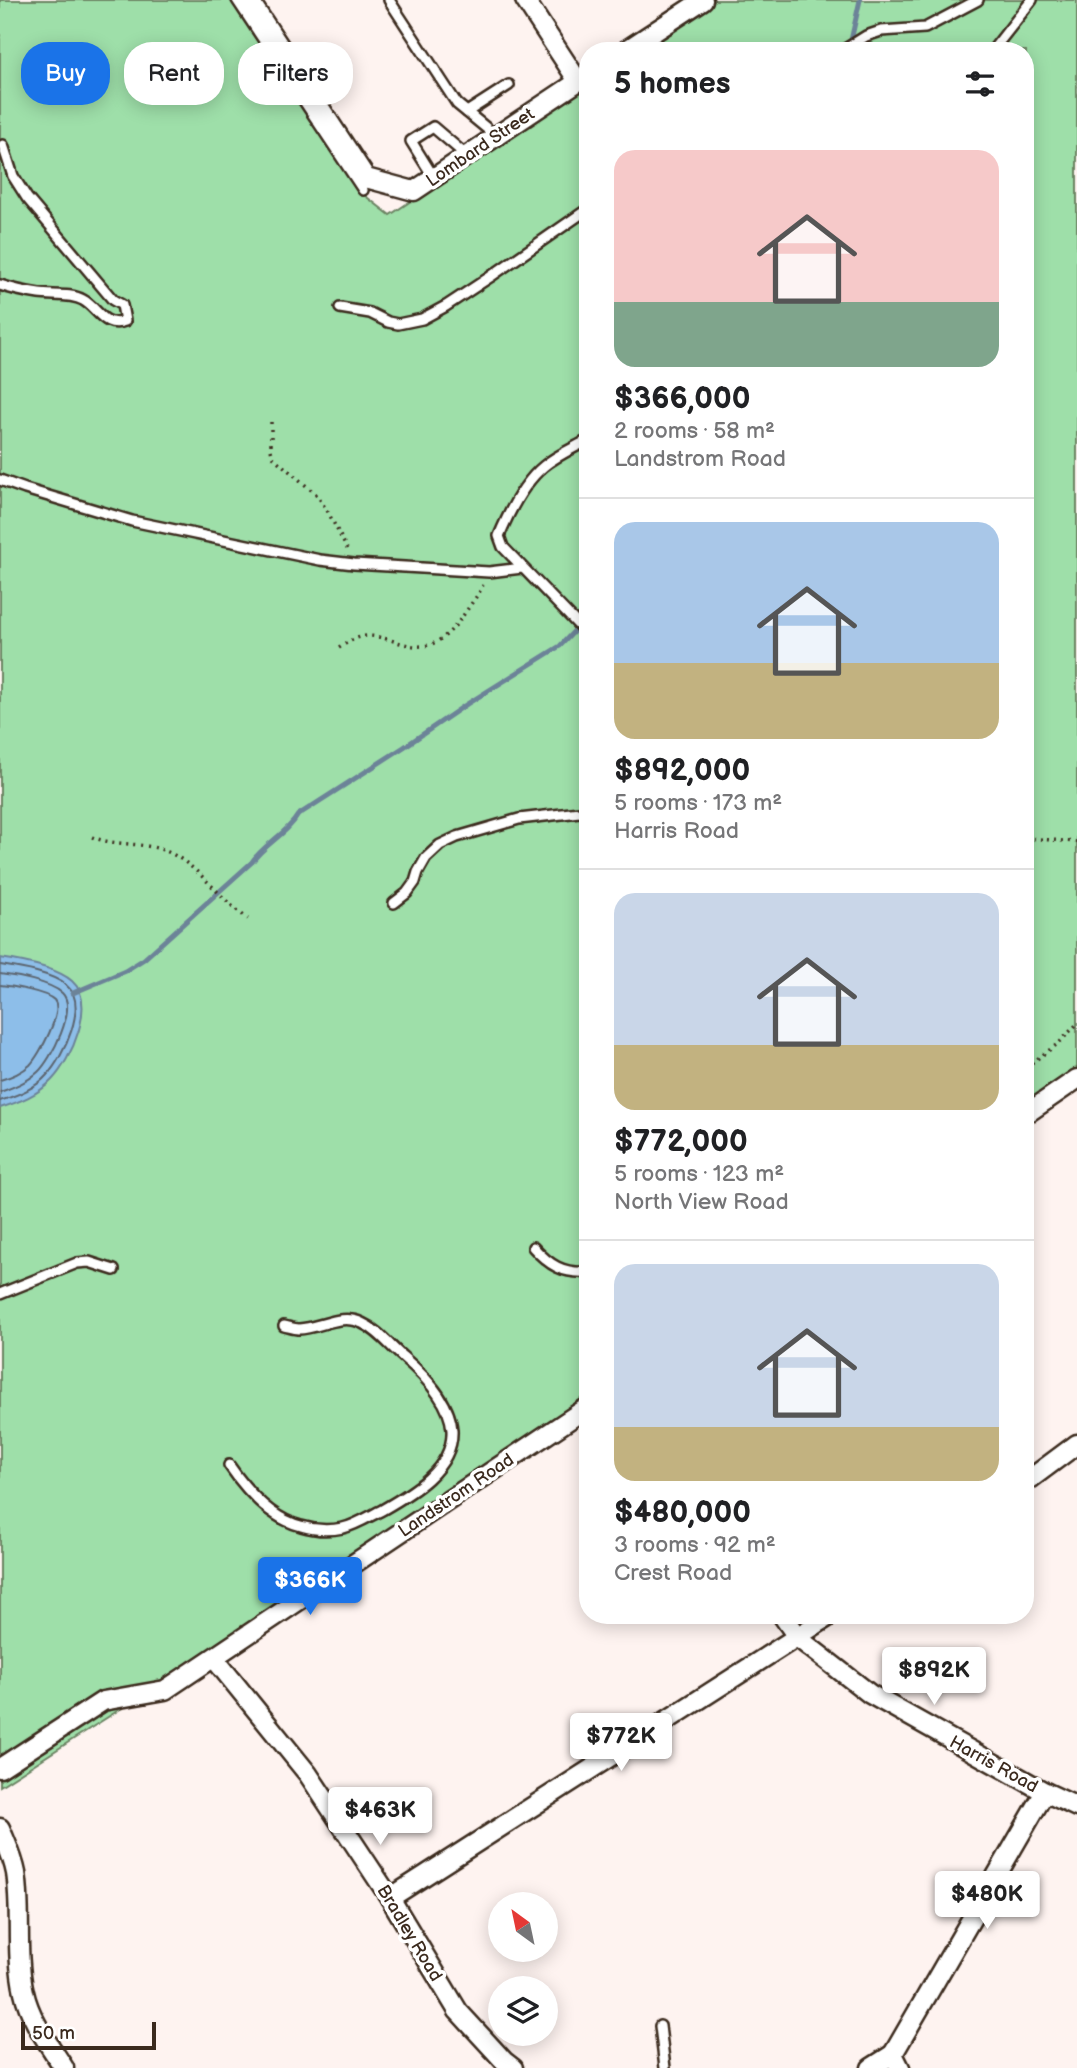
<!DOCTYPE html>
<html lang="en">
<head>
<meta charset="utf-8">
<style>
  body { margin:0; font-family:"Balsamiq Sans",sans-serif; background:#f6f6f6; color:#202124; height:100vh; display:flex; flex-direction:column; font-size:26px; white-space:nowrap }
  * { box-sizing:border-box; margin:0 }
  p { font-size:23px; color:#757577 }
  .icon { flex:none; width:38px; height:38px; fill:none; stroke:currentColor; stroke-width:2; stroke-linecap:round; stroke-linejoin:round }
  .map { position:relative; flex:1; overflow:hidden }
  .sheet { position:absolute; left:579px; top:42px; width:455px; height:1582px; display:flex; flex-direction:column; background:#fff; border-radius:28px; box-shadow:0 4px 18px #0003 }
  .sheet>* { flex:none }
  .hud { position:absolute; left:21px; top:42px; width:453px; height:63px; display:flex; gap:14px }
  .needle { width:46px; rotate:327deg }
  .controls { position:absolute; left:488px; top:1892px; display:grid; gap:14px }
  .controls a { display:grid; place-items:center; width:70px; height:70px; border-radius:50%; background:#fff; box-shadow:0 4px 18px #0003; font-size:35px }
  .scale { position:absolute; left:21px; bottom:18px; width:135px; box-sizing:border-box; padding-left:7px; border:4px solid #3b2a1e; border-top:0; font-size:19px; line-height:24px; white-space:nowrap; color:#3b2a1e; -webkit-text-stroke:5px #fff; paint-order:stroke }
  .price { position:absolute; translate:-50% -60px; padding:0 16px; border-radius:7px; background:#fff; color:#222; font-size:23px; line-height:46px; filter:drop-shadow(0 2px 4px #0008) }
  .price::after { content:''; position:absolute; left:50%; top:42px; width:21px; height:16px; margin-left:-10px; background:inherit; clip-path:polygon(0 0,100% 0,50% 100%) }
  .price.on { background:#1a73e8; color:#fff }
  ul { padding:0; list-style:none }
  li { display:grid; align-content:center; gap:14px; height:371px; padding:0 35px }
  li+li { border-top:2px solid #e0e0e0 }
  li span { display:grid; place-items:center; height:217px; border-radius:21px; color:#555 }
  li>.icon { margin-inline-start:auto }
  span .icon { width:126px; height:126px; fill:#fffc; stroke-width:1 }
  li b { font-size:30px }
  h2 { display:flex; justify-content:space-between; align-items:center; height:84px; padding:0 35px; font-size:30px }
  .pill { padding:0 24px; border-radius:28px; background:#fff; box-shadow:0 4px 18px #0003; font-size:24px; line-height:63px }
  .pill.on { background:#1a73e8; color:#fff }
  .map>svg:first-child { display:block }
  .green { fill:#9edfa9; stroke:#6c8464; stroke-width:2 }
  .water { fill:#8dbee9; stroke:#6c8398; stroke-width:2 }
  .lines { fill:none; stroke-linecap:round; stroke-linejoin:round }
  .shore { stroke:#5c656f; stroke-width:2 }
  .stream { stroke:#6c8398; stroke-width:5 }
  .lane-casing { stroke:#3b2a1e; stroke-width:14 }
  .street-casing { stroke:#3b2a1e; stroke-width:23 }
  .path { stroke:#3b2a1e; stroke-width:3.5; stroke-dasharray:2 5; stroke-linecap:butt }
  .lane { stroke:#fff; stroke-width:9 }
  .street { stroke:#fff; stroke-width:18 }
  .labels { text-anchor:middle; stroke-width:7; stroke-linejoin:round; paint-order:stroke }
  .street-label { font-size:18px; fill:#3b2a1e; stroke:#fff }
</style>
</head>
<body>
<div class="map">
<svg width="1077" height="2068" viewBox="0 0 1077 2068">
  <rect width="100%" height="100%" fill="#fef3f0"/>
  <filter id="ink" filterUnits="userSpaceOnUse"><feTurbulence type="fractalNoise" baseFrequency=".0143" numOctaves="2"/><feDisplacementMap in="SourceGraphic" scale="14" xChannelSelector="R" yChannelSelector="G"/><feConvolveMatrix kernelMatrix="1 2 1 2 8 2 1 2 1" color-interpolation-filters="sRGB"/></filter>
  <g filter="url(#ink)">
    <!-- green -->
    <g class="green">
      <polygon points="0,0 236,0 359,191 390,215 588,82 588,1405 255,1623 0,1786"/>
      <polygon points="708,0 1077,0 1077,1069 1026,1105 1026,51 634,51"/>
    </g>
    <!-- water -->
    <path class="water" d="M0,958C21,961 56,967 72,981C97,1003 71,1060 52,1080C38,1095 19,1102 0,1108Z"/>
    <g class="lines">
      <!-- shore -->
      <g class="shore">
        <path d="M0,965C19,968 53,973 67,986C89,1004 63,1058 47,1075C35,1089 17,1095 0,1101"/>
        <path d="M0,974C16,976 50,982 62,993C78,1008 51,1060 38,1072C27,1082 14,1087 0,1092"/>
        <path d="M0,985C11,986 46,992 54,1000C64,1011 39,1056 30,1065C21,1073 11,1077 0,1080"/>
      </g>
      <!-- stream -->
      <g class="stream">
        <polyline points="850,45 860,0"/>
        <path d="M73,993L125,971L144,959L252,862C264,844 287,834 298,815L404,747L467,704L560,646L578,627L588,592"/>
      </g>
      <defs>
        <g id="lane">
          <polyline points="237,0 363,190"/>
          <polyline points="389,0 457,104 496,136"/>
          <polyline points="842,51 866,36 881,31 925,28 978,0"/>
          <polyline points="992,51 1032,0"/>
          <polyline points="467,112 509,85"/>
          <polyline points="434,178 411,141 433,127 467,156"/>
          <path d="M0,285C12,289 26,292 39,294C52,296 71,293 83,300C98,308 104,329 125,321L122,305L113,300L27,198L13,176L3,145"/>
          <polyline points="340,308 370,313 388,322 398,324 422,319 446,306 490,277 588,209"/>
          <path d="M588,440C574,448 557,455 544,466C523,483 509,512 499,536L503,547L588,635"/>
          <polyline points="0,480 25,489 132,521 320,560 354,564 489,572 522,568"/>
          <polyline points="394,903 407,893 415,882 418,872 426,858 440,845 457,837 519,819 588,811"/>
          <path d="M533,1247C549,1265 563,1274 588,1272"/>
          <polyline points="0,1294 77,1263 89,1262 114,1270"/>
          <path d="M229,1465C246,1490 270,1518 301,1526C314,1530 329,1531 343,1528C356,1525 370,1516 382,1510C410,1494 454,1469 452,1430C450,1401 424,1375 403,1357C389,1345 378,1330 362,1323C341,1313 320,1328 299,1329C294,1329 289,1327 284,1326"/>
          <polyline points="660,2026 665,2068"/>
        </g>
        <g id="street">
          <polyline points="249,0 366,178 414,191 588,75"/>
          <polyline points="525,0 578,81"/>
          <polyline points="625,51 703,0"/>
          <polyline points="1026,1114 1077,1079"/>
          <polyline points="1026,1482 1077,1444"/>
          <polyline points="782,1615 798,1638 870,1694 1045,1792 1077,1807"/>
          <polyline points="214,1658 308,1774 390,1898 458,2011 504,2061 513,2068"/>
          <polyline points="0,1768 103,1701 165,1690 588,1407"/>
          <path d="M0,1828C6,1843 13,1857 16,1873C22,1912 15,1953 24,1992C30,2020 49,2044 64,2068"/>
          <polyline points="390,1898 831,1615"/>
          <polyline points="871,2068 893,2054"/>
          <polyline points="900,2068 893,2054 1045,1792"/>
        </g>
      </defs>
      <!-- lane casing -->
      <use href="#lane" class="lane-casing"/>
      <!-- street casing -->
      <use href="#street" class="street-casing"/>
      <!-- path -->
      <g class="path">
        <polyline points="271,422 271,450 273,457 317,495 328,512 347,549"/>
        <path d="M339,648C348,642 357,636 369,636C397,637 419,659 446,635C459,624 469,606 479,593L483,585"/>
        <path d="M92,837C117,847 143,841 168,852C199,866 220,899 248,919"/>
        <polyline points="1026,838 1077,842"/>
        <polyline points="1026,1067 1059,1043 1077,1024"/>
      </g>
      <!-- lane -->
      <use href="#lane" class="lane"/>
      <!-- street -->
      <use href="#street" class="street"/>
    </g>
  </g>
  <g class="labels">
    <!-- street labels -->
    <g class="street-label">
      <text transform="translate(480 147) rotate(-34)" y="6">Lombard Street</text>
      <text transform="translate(456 1495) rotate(-34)" y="6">Landstrom Road</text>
      <text transform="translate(994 1764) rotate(29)" y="6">Harris Road</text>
      <text transform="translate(410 1933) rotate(59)" y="6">Bradley Road</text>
    </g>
  </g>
</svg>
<div class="controls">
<a><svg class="needle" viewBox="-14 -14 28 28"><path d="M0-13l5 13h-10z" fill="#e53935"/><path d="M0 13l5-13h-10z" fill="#757577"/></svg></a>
<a><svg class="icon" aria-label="layers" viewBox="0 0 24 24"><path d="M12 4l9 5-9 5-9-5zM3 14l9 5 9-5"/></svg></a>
</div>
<div class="scale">50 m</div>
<b class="price on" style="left:310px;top:1617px">$366K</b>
<b class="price" style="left:934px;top:1707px">$892K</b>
<b class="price" style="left:621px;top:1773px">$772K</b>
<b class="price" style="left:380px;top:1847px">$463K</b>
<b class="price" style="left:987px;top:1931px">$480K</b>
<div class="hud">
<a class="pill on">Buy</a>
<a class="pill">Rent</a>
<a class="pill">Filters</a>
</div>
<section class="sheet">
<h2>5 homes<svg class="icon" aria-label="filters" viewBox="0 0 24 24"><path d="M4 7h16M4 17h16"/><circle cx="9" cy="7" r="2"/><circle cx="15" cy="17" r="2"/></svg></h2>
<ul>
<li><span style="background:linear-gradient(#f6c9c9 70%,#7fa58c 0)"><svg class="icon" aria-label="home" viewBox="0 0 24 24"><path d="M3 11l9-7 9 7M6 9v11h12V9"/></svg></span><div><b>$366,000</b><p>2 rooms · 58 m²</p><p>Landstrom Road</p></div></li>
<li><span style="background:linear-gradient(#a9c7e8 65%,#c2b280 0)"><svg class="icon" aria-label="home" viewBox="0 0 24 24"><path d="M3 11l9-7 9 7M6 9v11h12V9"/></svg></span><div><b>$892,000</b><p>5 rooms · 173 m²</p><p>Harris Road</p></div></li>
<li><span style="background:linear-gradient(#c9d6e8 70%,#c2b280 0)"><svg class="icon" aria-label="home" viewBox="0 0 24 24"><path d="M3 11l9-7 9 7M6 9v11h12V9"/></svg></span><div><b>$772,000</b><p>5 rooms · 123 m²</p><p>North View Road</p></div></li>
<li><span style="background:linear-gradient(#c9d6e8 75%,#c2b280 0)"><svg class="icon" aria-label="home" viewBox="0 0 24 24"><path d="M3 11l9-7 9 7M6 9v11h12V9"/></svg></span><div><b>$480,000</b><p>3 rooms · 92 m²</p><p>Crest Road</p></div></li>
</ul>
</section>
</div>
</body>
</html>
